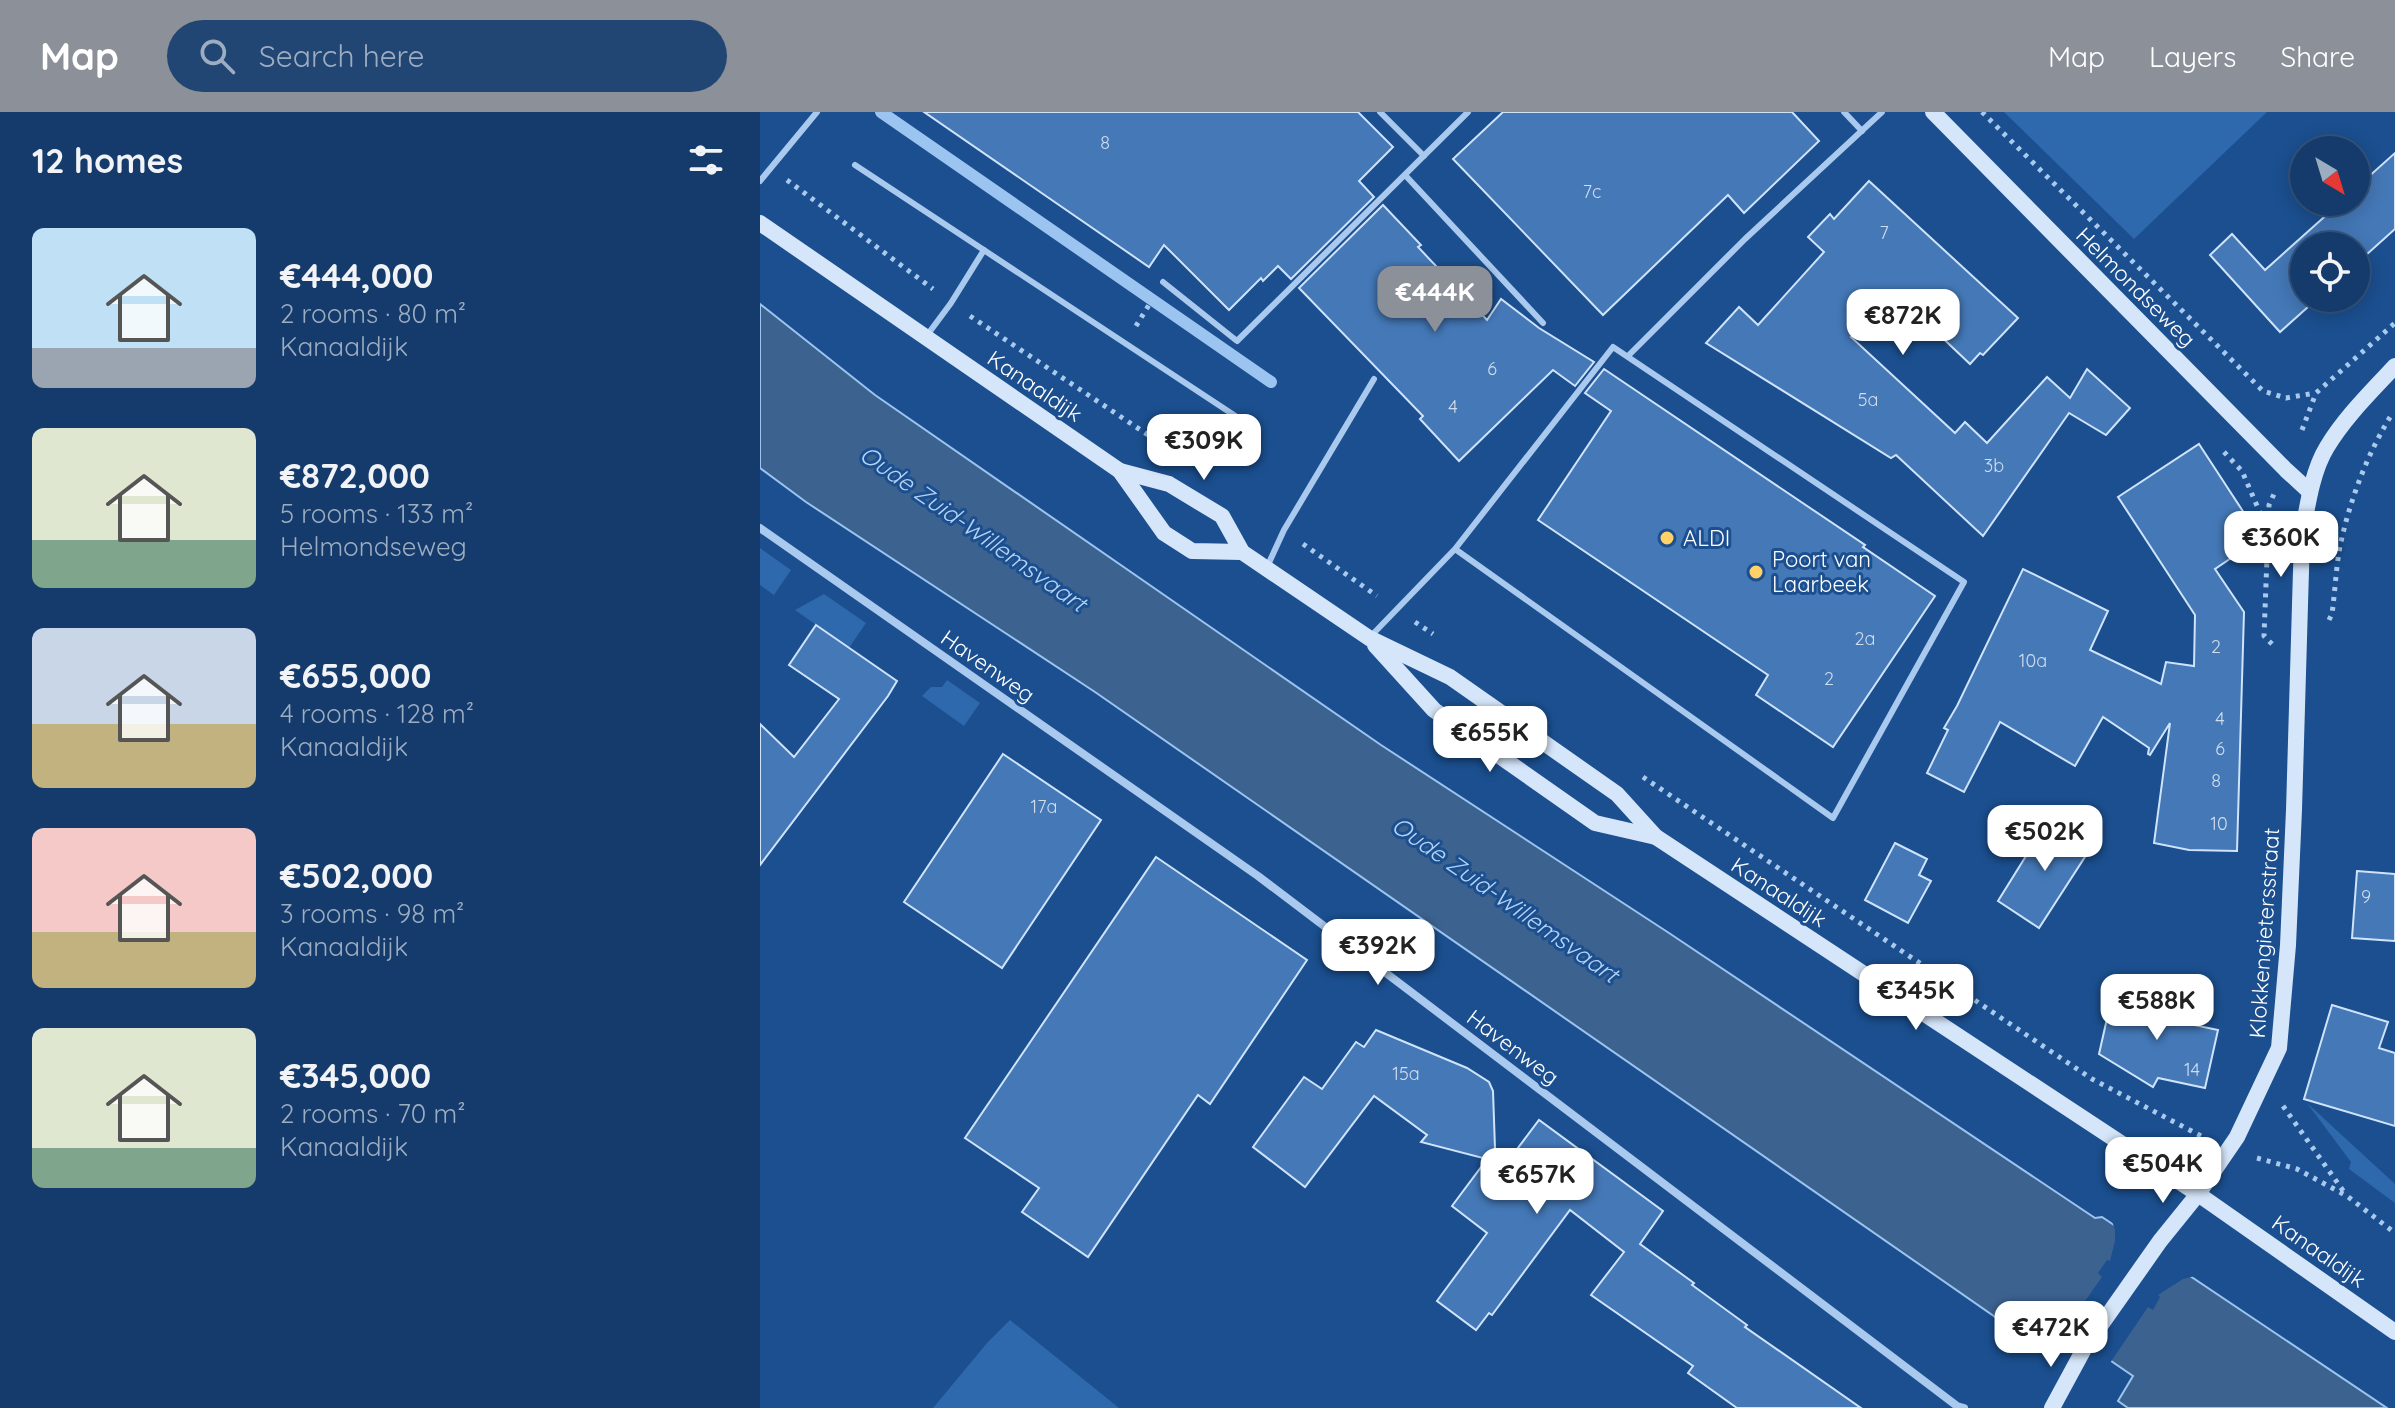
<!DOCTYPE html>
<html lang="en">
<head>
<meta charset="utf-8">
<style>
  body { margin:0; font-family:Quicksand,sans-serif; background:#214673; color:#f1f3f6; height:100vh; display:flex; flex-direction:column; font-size:30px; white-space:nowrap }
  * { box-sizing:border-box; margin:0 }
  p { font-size:26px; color:#9dadc1 }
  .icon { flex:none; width:44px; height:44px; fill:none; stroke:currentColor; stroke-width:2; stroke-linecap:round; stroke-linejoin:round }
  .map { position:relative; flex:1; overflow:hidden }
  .details { display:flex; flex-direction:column; background:#143b6b; width:760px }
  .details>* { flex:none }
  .needle { width:52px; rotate:142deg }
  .buttons { position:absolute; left:1530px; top:24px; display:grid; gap:16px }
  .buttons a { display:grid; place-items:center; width:80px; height:80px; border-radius:50%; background:#143b6b; box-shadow:0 4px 20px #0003,0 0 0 2px #33557e; font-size:40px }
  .price { position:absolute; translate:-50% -68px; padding:0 18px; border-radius:16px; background:#fff; color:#222; font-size:26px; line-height:52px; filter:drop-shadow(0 2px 4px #0008) }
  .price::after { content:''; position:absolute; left:50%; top:48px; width:24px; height:18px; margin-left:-12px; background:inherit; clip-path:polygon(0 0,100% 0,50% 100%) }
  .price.on { background:#8c9099; color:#fff }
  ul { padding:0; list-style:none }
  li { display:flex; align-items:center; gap:24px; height:200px; padding:0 32px }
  li span { display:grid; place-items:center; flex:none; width:224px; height:160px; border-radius:12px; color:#555 }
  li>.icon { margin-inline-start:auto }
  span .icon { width:96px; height:96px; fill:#fffc; stroke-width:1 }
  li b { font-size:34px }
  h2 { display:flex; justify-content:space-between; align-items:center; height:96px; padding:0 32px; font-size:34px }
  header { display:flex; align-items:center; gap:48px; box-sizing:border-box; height:112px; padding:0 40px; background:#8c9099; color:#fff }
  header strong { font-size:38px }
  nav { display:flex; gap:44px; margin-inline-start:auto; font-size:28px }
  .search { width:560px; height:72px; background:#214673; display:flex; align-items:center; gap:20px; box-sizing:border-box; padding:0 28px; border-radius:44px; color:#9dadc1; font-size:30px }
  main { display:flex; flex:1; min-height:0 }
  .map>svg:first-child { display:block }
  .green { fill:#2e69ad }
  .water { fill:#3c6290; stroke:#9cc4f0; stroke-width:2 }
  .pier { fill:#1b4f8f }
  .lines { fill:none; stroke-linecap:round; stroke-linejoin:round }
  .stream { stroke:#9cc4f0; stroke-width:12 }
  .building { fill:#4478b7; stroke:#cfe3fa; stroke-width:2 }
  .path { stroke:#a9c9ee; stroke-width:5; stroke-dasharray:4 6; stroke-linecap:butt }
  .lane { stroke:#a9c9ee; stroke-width:6 }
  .street { stroke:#a9c9ee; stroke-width:8 }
  .secondary { stroke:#d6e6fa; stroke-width:16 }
  .poi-dot { fill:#ffd166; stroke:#1b4f8f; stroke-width:3 }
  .labels { text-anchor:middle; stroke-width:6; stroke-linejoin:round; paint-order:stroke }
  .number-label { font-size:18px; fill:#d0dded }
  .street-label { font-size:22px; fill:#fff; stroke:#1b4f8f }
  .poi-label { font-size:22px; fill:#fff; stroke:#1b4f8f; text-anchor:start }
  .water-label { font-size:24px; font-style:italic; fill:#b5d3f5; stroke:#1b4f8f }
</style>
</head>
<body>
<header>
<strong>Map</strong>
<div class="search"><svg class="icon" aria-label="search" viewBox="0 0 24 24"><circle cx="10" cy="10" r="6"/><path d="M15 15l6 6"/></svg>Search here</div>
<nav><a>Map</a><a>Layers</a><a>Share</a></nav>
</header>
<main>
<section class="details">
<h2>12 homes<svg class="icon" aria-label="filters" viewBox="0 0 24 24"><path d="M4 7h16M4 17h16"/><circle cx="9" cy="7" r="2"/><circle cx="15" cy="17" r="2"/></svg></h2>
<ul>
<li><span style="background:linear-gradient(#bfe0f5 75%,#9aa5b1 0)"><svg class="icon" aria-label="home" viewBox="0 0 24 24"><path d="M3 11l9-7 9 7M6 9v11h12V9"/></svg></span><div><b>€444,000</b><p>2 rooms · 80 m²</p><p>Kanaaldijk</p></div></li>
<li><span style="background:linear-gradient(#dfe7d0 70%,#7fa58c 0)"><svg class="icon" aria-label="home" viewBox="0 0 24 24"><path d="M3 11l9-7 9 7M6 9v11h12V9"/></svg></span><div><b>€872,000</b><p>5 rooms · 133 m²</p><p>Helmondseweg</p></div></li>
<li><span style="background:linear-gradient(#c9d6e8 60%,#c2b280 0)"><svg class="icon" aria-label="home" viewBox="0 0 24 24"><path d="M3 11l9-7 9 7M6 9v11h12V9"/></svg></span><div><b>€655,000</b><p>4 rooms · 128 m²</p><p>Kanaaldijk</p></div></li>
<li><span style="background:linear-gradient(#f6c9c9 65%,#c2b280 0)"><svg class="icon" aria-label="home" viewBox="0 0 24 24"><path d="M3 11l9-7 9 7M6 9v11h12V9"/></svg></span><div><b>€502,000</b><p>3 rooms · 98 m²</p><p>Kanaaldijk</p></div></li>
<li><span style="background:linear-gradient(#dfe7d0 75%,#7fa58c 0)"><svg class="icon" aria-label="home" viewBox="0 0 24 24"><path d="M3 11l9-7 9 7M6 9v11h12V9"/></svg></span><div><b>€345,000</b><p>2 rooms · 70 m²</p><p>Kanaaldijk</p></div></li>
</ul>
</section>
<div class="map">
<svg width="1635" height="1296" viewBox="0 0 1635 1296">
  <rect width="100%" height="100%" fill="#1b4f8f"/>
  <!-- green -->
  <g class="green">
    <polygon points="1244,0 1507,0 1374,127"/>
    <polygon points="0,436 31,458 14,483 0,473"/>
    <polygon points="64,482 106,511 89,536 35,498"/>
    <polygon points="187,568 220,591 204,614 162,584 171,575 182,575"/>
    <polygon points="1547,991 1635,1072 1635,1091 1589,1057 1591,1050"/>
    <polygon points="250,1208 359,1296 173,1296 227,1231"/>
  </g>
  <!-- water -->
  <polygon class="water" points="0,192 115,283 621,633 909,821 1335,1106 1342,1105 1627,1296 1368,1296 1358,1289 1373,1264 1294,1210 1277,1234 335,580 46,390 0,356"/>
  <!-- pier -->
  <polygon class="pier" points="1351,1106 1435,1164 1423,1167 1398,1183 1400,1185 1393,1198 1388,1195 1348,1254 1302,1222 1342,1165 1338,1161 1347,1148 1350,1149 1355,1129 1355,1118"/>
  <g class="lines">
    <!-- stream -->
    <polyline class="stream" points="121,0 511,270"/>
  </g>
  <!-- building -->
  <g class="building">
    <polygon points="164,0 598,0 633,35 599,69 614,85 531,167 518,154 503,169 501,166 469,198 404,133 389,155"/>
    <polygon points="743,0 1032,0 1059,29 984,101 968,83 843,203 693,47"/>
    <polygon points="1635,41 1635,117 1596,152 1596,134 1544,134 1544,186 1558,186 1520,220 1450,143 1472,122 1505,158 1581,90 1596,90 1596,76"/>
    <polygon points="1109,69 1258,206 1223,243 1220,241 1210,252 1133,179 1091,225 1195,321 1205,310 1227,331 1287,265 1310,286 1327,257 1370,296 1346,323 1309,301 1223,424 1136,343 1131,346 946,231 979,195 998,213 1064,140 1048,125 1070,102 1074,107"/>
    <polygon points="623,93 661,133 658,135 727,208 741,187 779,216 834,250 815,274 793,258 699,349 660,307 663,304 539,176"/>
    <polygon points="844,257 1105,433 1103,435 1175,484 1073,635 996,583 1008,563 778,408 851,299 825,281"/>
    <polygon points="1439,332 1488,407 1474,416 1486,436 1455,457 1484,500 1477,739 1429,738 1394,731 1410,611 1390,643 1388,642 1389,636 1343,605 1315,654 1240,610 1204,680 1167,661 1188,618 1184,616 1197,594 1263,457 1348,499 1330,538 1401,572 1406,550 1434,554 1435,503 1358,385"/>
    <polygon points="56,513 137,569 128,584 0,753 0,612 34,645 79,587 29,553"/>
    <polygon points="243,642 341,708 242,856 144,790"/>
    <polygon points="1289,707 1332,734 1279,816 1238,789"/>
    <polygon points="1135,731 1167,747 1159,763 1171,769 1148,811 1105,788"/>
    <polygon points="396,745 547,848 450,992 438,983 328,1145 262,1100 279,1076 205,1026"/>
    <polygon points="1597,759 1635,762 1635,829 1592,826"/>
    <polygon points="1353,880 1437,900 1434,913 1458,918 1445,976 1398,966 1393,975 1339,942"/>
    <polygon points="1572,893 1628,910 1619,936 1635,941 1635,1014 1544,987"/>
    <polygon points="616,918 707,956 729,970 733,979 736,1065 779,1008 903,1099 880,1132 934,1171 932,1173 987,1213 985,1215 1101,1296 977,1296 928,1261 933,1254 831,1183 864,1140 810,1098 732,1203 729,1201 716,1218 677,1189 727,1121 692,1094 727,1047 661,1030 667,1023 614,984 545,1075 493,1035 544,965 562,977 596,930 604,935"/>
  </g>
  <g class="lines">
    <!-- path -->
    <g class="path">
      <polyline points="1222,0 1503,279 1526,286 1555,281"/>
      <polyline points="27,68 173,177"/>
      <polyline points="210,204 418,343"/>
      <polyline points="376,214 392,188"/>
      <polyline points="1542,318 1556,281 1635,211"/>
      <polyline points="1464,340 1482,359 1507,417"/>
      <polyline points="543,432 617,484"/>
      <path d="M1569,508L1572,502C1575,480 1576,456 1580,434C1590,388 1607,342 1632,302"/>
      <polyline points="655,510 673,522"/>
      <polyline points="1512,532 1504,524 1509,393 1514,382"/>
      <polyline points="883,665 1332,967 1443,1025"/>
      <polyline points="1523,994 1584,1080"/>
      <polyline points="1497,1046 1537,1057 1587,1084 1635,1121"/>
    </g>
    <!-- lane -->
    <g class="lane">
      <polyline points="620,0 664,44"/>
      <polyline points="1084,0 1102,19"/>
      <polyline points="95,53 489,313"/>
      <polyline points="645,63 783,211"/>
      <polyline points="0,69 57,0"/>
      <polyline points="403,170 477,229 708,0"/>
      <polyline points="168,222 191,191 224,138"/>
      <polyline points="868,244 985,127 1122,0"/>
      <polyline points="507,455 524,418 614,267"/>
      <polyline points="611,524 695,437 853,235 1204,470 1073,706 695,437"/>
    </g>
    <!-- street -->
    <polyline class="street" points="0,416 498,764 1197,1294 1204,1296"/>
    <!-- secondary -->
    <g class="secondary">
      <polyline points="1173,0 1526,358 1550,380"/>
      <polyline points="0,111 360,359 409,372 462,404 482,440 609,526 690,565 857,682 896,725 1438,1082 1635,1220"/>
      <polyline points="360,359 404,421 432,439 482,440"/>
      <polyline points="615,533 674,598 835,711 896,725"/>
      <path d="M1292,1296L1324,1237L1400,1129L1438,1082L1477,1025L1519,936L1528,833L1534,698L1542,424C1547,396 1552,359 1567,335C1585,305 1611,280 1635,254"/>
    </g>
  </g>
  <!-- markers -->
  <g class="poi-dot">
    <circle cx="907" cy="426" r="8"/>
    <circle cx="996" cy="460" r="8"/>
  </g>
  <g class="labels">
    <!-- number labels -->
    <g class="number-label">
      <text x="345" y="37">8</text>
      <text x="832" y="86">7c</text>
      <text x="1124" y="127">7</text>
      <text x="732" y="263">6</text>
      <text x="1108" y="294">5a</text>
      <text x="693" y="301">4</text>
      <text x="1234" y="360">3b</text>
      <text x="1105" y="533">2a</text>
      <text x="1456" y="541">2</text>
      <text x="1273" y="555">10a</text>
      <text x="1069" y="573">2</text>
      <text x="1460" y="613">4</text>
      <text x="1460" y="643">6</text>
      <text x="1456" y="675">8</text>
      <text x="284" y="701">17a</text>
      <text x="1459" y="718">10</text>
      <text x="1606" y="791">9</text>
      <text x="1432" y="964">14</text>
      <text x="646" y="968">15a</text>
    </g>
    <!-- street labels -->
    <g class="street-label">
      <text transform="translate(1376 175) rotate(45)" y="8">Helmondseweg</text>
      <text transform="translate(275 274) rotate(34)" y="8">Kanaaldijk</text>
      <text transform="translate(228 554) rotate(35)" y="8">Havenweg</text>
      <text transform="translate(1019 780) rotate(33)" y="8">Kanaaldijk</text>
      <text transform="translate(1504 821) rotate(-86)" y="8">Klokkengietersstraat</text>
      <text transform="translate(753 935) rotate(37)" y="8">Havenweg</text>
      <text transform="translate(1559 1139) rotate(35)" y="8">Kanaaldijk</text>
    </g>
    <!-- poi labels -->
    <g class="poi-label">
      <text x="923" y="434">ALDI</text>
      <text x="1012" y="455">Poort van<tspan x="1012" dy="25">Laarbeek</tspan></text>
    </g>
    <!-- water labels -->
    <g class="water-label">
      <text transform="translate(213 417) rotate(35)" y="8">Oude Zuid-Willemsvaart</text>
      <text transform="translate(745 788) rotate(35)" y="8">Oude Zuid-Willemsvaart</text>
    </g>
  </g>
</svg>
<div class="buttons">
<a><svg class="needle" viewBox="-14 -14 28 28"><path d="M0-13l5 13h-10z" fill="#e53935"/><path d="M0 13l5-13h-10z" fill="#9dadc1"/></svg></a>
<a><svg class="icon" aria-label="locate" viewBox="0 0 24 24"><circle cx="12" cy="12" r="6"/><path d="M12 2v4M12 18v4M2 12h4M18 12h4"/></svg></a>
</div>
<b class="price on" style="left:675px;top:222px">€444K</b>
<b class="price" style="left:1143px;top:245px">€872K</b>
<b class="price" style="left:444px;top:370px">€309K</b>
<b class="price" style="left:1521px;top:467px">€360K</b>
<b class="price" style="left:730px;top:662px">€655K</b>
<b class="price" style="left:1285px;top:761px">€502K</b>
<b class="price" style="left:618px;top:875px">€392K</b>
<b class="price" style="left:1156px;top:920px">€345K</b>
<b class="price" style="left:1397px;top:930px">€588K</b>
<b class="price" style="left:1403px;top:1093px">€504K</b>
<b class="price" style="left:777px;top:1104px">€657K</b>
<b class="price" style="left:1291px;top:1257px">€472K</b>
</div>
</main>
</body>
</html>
